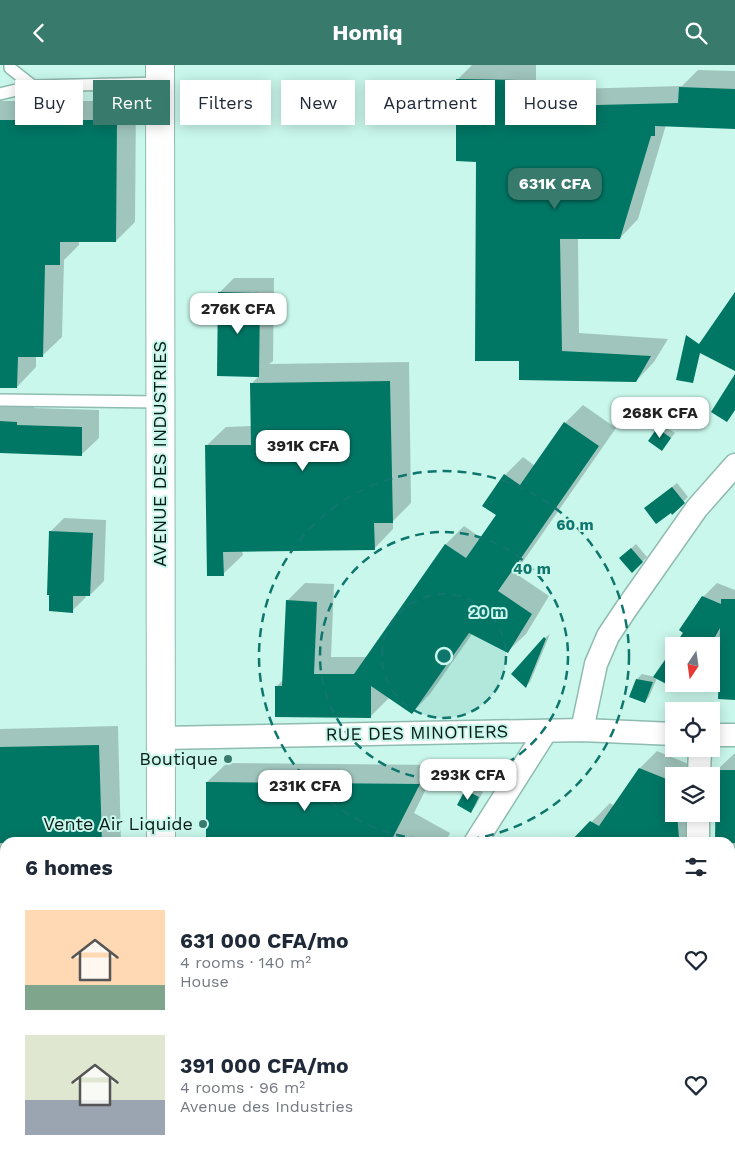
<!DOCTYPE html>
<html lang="en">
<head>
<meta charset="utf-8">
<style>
  body { margin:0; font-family:"Work Sans",sans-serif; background:#f6f6f7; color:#1f2937; height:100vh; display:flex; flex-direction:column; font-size:19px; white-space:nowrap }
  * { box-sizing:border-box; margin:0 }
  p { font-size:16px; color:#747a83 }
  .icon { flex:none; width:28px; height:28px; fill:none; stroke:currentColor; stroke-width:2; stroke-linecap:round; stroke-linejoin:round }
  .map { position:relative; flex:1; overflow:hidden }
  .panel { position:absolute; left:0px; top:772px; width:735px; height:321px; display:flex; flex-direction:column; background:#fff; border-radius:15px 15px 0 0; box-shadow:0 2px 12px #0003 }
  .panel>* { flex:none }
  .top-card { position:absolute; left:15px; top:15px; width:705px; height:45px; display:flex; gap:10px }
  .needle { width:32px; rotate:193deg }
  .buttons { position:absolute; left:665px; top:572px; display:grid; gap:10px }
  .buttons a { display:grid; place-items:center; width:55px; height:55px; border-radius:0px; background:#fff; box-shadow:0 2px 12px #0003; font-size:25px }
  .price { position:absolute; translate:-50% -42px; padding:0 11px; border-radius:10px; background:#fff; color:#222; font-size:16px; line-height:32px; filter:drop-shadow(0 1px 2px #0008) }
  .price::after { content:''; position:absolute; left:50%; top:30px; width:15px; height:11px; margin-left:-8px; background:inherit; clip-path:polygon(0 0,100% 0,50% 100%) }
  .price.current { background:#387b6d; color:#fff }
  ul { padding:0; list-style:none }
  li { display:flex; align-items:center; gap:15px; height:125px; padding:0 25px }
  li span { display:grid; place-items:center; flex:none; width:140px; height:100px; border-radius:0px; color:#555 }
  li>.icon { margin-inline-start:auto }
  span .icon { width:60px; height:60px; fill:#fffc; stroke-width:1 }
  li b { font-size:21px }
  h2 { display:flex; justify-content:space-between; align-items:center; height:60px; padding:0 25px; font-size:21px }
  .chip { padding:0 18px; border-radius:0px; background:#fff; box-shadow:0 2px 12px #0003; font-size:18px; line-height:45px }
  .chip.current { background:#387b6d; color:#fff }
  header { display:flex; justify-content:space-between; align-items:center; height:65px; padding:0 25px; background:#387b6d; color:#fff; font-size:22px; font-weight:700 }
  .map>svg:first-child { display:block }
  .shadow { fill:#0003 }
  .building { fill:#007664 }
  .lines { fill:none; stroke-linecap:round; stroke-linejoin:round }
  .service-casing { stroke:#8fbbb0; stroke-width:14 }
  .minor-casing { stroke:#8fbbb0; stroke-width:25 }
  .tertiary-casing { stroke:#8fbbb0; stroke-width:30 }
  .service { stroke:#fff; stroke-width:11 }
  .minor { stroke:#fff; stroke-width:22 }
  .tertiary { stroke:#fff; stroke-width:28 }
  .ring { fill:none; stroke:#0f766e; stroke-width:2.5; stroke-dasharray:9 6 }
  .poi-dot { fill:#387b6d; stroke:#c9f7eb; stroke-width:2 }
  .labels { text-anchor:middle; stroke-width:4; stroke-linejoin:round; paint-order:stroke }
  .street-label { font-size:18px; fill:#091b17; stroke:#c9f7eb }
  .poi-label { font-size:18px; fill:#091b17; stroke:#c9f7eb; text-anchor:end }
  .centre { fill:#0f766e; stroke:#c9f7eb; stroke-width:2.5 }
  .ring-label { font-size:15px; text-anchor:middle; font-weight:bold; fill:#0f766e; stroke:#c9f7eb; stroke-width:4; stroke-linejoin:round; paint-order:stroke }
</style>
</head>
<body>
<header><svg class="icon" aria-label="back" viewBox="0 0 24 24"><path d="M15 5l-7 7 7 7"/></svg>Homiq<svg class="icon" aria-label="search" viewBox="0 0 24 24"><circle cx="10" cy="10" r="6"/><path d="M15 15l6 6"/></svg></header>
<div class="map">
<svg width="735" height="1093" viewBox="0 0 735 1093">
  <rect width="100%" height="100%" fill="#c9f7eb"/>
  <!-- shadow -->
  <g class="shadow">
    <polygon points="472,0 536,0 536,25 682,21 698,5 735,6 735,63 666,60 638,154 620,173 578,173 579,268 668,274 654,297 636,316 521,295 477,95 457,15"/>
    <polygon points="0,36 136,36 135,157 116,176 79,176 79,180 64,195 62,272 42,291 36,291 36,302 17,322 0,321"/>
    <polygon points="234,213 274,213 273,296 269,299 409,297 411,438 393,456 393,464 374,484 242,486 243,490 223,509 206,381 226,362 252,361 251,319 259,311 218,310 219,228"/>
    <polygon points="0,339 34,340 34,343 99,345 99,373 81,390 0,387"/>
    <polygon points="583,340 616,363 515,508 549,531 526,569 507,587 472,569 430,629 412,648 390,632 371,651 276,622 283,615 287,536 305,518 334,519 331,592 368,592 446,479 464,461 481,473 498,450 505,410 523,392 535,401 565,358"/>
    <polygon points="663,360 675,368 662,384 658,364"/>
    <polygon points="677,418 688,432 672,448 650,439"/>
    <polygon points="64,453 106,455 104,516 90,530 86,530 86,532 72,546 50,467"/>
    <polygon points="636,479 647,492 632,507 625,489"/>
    <polygon points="717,518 735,525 735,634 721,572 711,589 711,581 675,581 703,532"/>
    <polygon points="550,569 530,617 526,621 545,573"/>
    <polygon points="674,584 674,619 693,619 684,627 657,613 649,632 645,637 630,631 637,614 642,609 655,612"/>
    <polygon points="118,661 121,778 5,778 5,1089 23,1089 19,1093 0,1093 0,664"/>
    <polygon points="657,686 691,700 692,711 674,711 674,749 695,749 694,778 571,778 610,738 614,741 640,703"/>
    <polygon points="735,688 735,857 730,857 730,778 717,705"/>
    <polygon points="227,698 438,700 414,748 450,768 445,778 208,778 207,717"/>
    <polygon points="471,721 483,727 475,742 470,746 466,726"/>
    <polygon points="735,1022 735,1077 730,1077 730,1026"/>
    <polygon points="391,1089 442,1089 440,1093 388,1093"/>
  </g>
  <!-- building -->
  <g class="building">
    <polygon points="456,14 518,15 518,42 678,38 679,22 735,24 735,64 655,61 655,71 651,71 620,174 560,174 562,286 651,291 636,317 519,315 519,296 475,296 476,97 456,96"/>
    <polygon points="0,55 117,55 116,177 60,177 60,200 45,200 43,292 18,292 17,323 0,323"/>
    <polygon points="218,227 260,228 259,312 217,311"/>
    <polygon points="735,227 735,306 700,288 693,318 676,315 686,270 699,279"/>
    <polygon points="735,309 735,345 727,357 711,347"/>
    <polygon points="390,316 393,458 374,458 375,485 223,487 224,511 207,511 205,380 251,380 250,318"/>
    <polygon points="0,356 17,357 17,360 82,362 82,391 0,388"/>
    <polygon points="564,357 599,381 498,526 532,549 508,588 469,568 412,649 371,621 371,653 275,652 275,621 282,621 286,535 317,537 314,609 354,609 445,479 466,493 496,450 482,441 504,409 520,420"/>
    <polygon points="657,363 671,373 662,386 648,376"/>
    <polygon points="672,422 685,438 672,450 671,448 656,459 644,443"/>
    <polygon points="49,466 93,468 90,531 73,531 73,548 49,546 49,530 47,530"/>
    <polygon points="631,483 643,497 632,508 619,493"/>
    <polygon points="702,531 721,539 721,534 735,534 735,635 718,634 720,563 710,581 674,581 683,568 679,565"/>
    <polygon points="544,572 546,574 526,623 511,609"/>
    <polygon points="674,582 674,623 653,612"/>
    <polygon points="636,614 653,617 645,638 629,632"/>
    <polygon points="99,680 102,778 0,778 0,682"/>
    <polygon points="639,703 674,717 674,749 677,749 679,773 617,772 627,778 569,778 590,756 599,761"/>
    <polygon points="716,705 735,705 735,778 715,778"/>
    <polygon points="206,717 420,719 390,778 206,778"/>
    <polygon points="465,725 479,732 471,748 457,740"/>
  </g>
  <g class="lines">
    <defs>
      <g id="service">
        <polyline points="10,0 10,3 33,21"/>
        <polyline points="0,29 33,21 160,18"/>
        <polyline points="0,335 159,337"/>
      </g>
      <g id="minor">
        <polyline points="582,665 596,599 608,571 626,544 697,443 735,400"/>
        <polyline points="711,670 735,670"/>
        <polyline points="161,673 582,665 674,669"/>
        <polyline points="699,711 700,684"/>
        <polyline points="475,778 546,666"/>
        <polyline points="698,778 698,749"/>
        <polyline points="310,1093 311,1089"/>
        <polyline points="693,1093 693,1089"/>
      </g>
      <g id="tertiary">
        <polyline points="160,0 161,778"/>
        <polyline points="163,1089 163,1093"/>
      </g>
    </defs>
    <!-- service casing -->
    <use href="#service" class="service-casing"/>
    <!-- minor casing -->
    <use href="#minor" class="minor-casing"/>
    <!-- tertiary casing -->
    <use href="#tertiary" class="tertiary-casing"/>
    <!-- service -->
    <use href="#service" class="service"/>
    <!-- minor -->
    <use href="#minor" class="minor"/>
    <!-- tertiary -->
    <use href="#tertiary" class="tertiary"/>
  </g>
  <!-- distance rings -->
  <circle cx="444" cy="591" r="62" fill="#0f766e" fill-opacity=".12"/>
  <g class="ring">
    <circle cx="444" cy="591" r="62"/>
    <circle cx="444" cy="591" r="124"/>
    <circle cx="444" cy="591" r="185"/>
  </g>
  <!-- markers -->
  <g class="poi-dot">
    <circle cx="228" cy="694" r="5"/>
    <circle cx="203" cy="759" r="5"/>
  </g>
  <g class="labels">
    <!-- street labels -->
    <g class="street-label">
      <text transform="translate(160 389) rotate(-90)" y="6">AVENUE DES INDUSTRIES</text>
      <text transform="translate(417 668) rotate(-1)" y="6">RUE DES MINOTIERS</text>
    </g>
    <!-- poi labels -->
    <g class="poi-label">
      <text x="218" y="700">Boutique</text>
      <text x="193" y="765">Vente Air Liquide</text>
    </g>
  </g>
  <circle cx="444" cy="591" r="8" class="centre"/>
  <g class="ring-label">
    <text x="575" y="465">60 m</text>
    <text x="532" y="509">40 m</text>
    <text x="488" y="552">20 m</text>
  </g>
</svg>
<div class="buttons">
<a><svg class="needle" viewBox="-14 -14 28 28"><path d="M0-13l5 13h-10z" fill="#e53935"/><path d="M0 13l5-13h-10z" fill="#747a83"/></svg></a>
<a><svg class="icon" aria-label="locate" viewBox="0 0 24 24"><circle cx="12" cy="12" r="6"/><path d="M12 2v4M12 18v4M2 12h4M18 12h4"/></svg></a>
<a><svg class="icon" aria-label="layers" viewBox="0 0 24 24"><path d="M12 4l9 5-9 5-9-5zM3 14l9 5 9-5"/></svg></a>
</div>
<b class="price current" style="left:555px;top:145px">631K CFA</b>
<b class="price" style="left:238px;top:270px">276K CFA</b>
<b class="price" style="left:660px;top:374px">268K CFA</b>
<b class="price" style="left:303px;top:407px">391K CFA</b>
<b class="price" style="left:468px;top:736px">293K CFA</b>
<b class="price" style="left:305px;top:747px">231K CFA</b>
<div class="top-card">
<a class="chip">Buy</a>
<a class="chip current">Rent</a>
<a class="chip">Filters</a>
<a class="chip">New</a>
<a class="chip">Apartment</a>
<a class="chip">House</a>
</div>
<section class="panel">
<h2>6 homes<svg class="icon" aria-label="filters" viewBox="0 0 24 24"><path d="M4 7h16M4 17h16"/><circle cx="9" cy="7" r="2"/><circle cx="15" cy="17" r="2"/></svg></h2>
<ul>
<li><span style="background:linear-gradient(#ffd9b3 75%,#7fa58c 0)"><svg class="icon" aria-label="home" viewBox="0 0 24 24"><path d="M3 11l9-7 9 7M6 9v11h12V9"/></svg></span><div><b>631 000 CFA/mo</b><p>4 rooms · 140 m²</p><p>House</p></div><svg class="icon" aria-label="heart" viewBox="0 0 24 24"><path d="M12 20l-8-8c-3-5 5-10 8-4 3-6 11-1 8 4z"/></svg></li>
<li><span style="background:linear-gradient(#dfe7d0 65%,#9aa5b1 0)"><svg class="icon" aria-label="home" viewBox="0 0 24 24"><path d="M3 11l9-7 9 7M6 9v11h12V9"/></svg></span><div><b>391 000 CFA/mo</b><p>4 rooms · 96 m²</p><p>Avenue des Industries</p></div><svg class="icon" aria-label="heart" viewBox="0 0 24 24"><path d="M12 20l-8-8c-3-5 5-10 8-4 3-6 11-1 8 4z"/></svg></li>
</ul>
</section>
</div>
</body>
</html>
